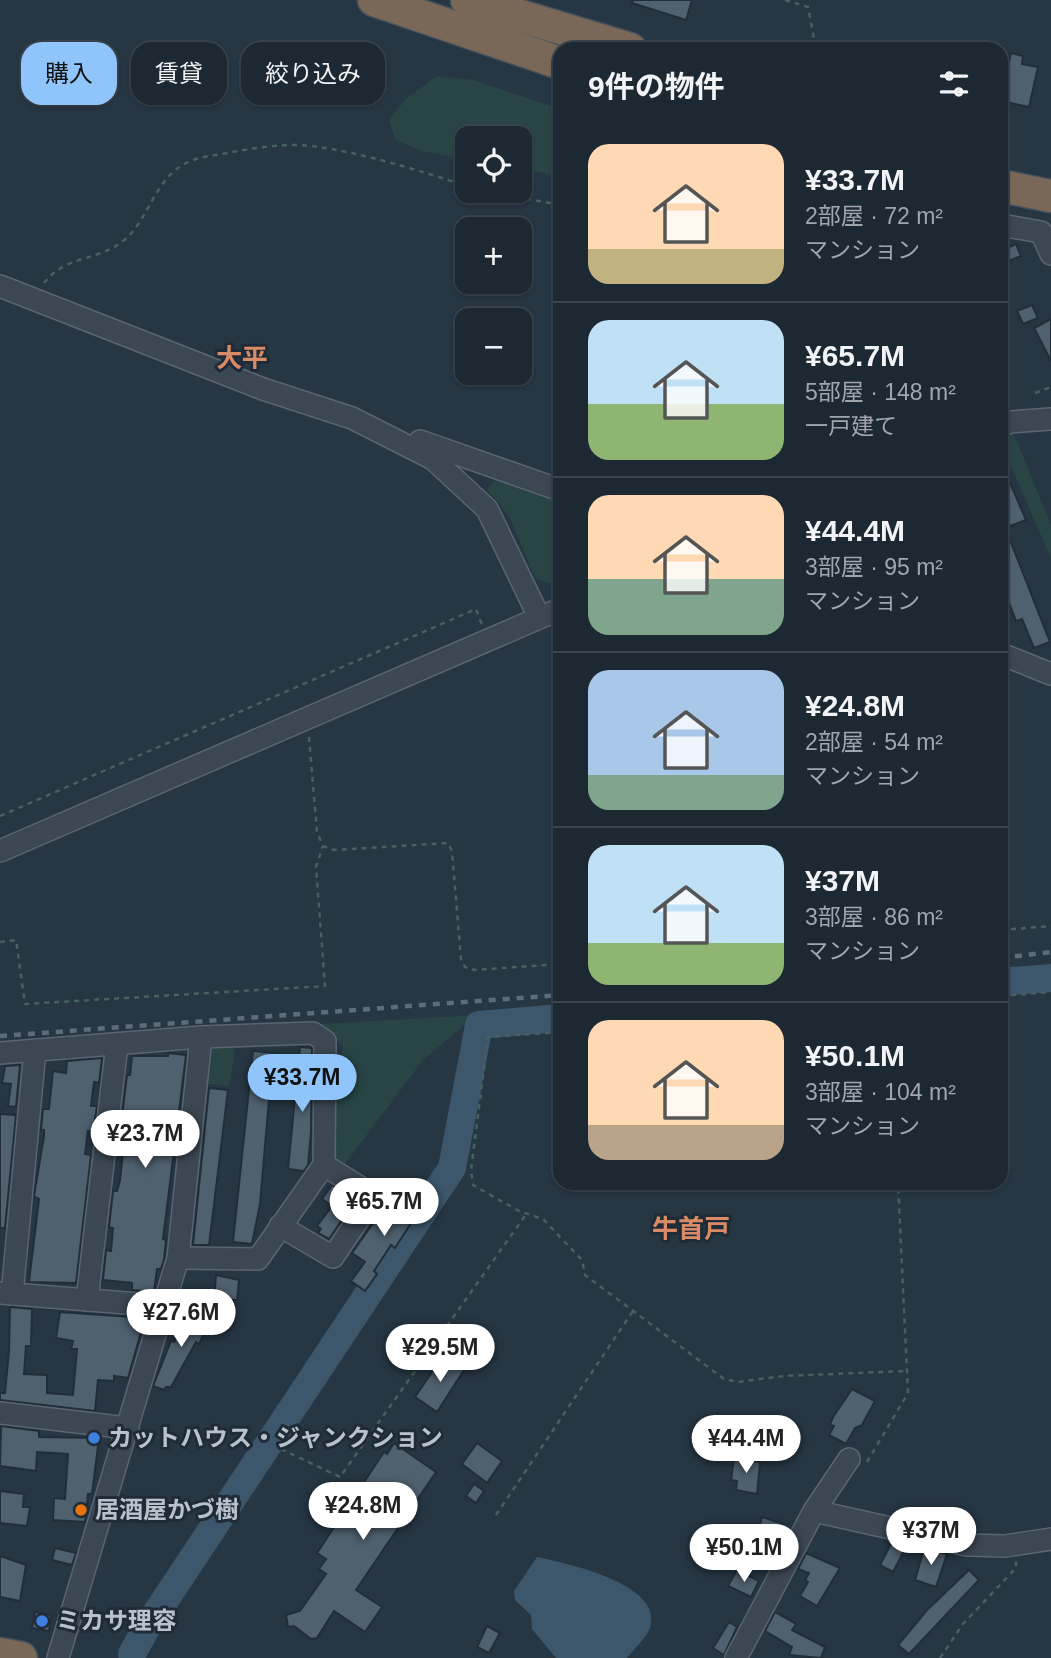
<!DOCTYPE html>
<html lang="ja">
<head>
<meta charset="utf-8">
<style>
  body { margin:0; font-family:Helvetica,"Noto Sans JP",sans-serif; background:#25303a; color:#f1f3f6; height:100vh; display:flex; flex-direction:column; font-size:26px; white-space:nowrap }
  * { box-sizing:border-box; margin:0 }
  p { font-size:23px; color:#a0a6ac }
  .icon { flex:none; width:38px; height:38px; fill:none; stroke:currentColor; stroke-width:2; stroke-linecap:round; stroke-linejoin:round }
  .map { position:relative; flex:1; overflow:hidden }
  .side { position:absolute; left:553px; top:42px; width:455px; height:1148px; display:flex; flex-direction:column; background:#1c2832; border-radius:21px; box-shadow:0 2px 5px #0004,0 0 0 2px #3a444d }
  .side>* { flex:none }
  .hud { position:absolute; left:21px; top:42px; width:427px; height:63px; display:flex; gap:14px }
  .controls { position:absolute; left:455px; top:126px; display:grid; gap:14px }
  .controls a { display:grid; place-items:center; width:77px; height:77px; border-radius:14px; background:#1c2832; box-shadow:0 2px 5px #0004,0 0 0 2px #3a444d; font-size:35px }
  .price { position:absolute; translate:-50% -60px; padding:0 16px; border-radius:24px; background:#fff; color:#222; font-size:23px; line-height:46px; filter:drop-shadow(0 2px 4px #0008) }
  .price::after { content:''; position:absolute; left:50%; top:42px; width:21px; height:16px; margin-left:-10px; background:inherit; clip-path:polygon(0 0,100% 0,50% 100%) }
  .price.current { background:#8fc5fa; color:#111 }
  ul { padding:0; list-style:none }
  li { display:flex; align-items:center; gap:21px; height:175px; padding:0 35px }
  li+li { border-top:2px solid #3a444d }
  li span { display:grid; place-items:center; flex:none; width:196px; height:140px; border-radius:21px; color:#555 }
  li>.icon { margin-inline-start:auto }
  span .icon { width:84px; height:84px; fill:#fffc; stroke-width:1 }
  li b { font-size:30px }
  h2 { display:flex; justify-content:space-between; align-items:center; height:84px; padding:0 35px; font-size:30px }
  .pill { padding:0 24px; border-radius:21px; background:#1c2832; box-shadow:0 2px 5px #0004,0 0 0 2px #3a444d; font-size:24px; line-height:63px }
  .pill.current { background:#8fc5fa; color:#111 }
  .map>svg:first-child { display:block }
  .green { fill:#284444 }
  .water { fill:#3c566c }
  .lines { fill:none; stroke-linecap:round; stroke-linejoin:round }
  .river { stroke:#3c566c; stroke-width:28 }
  .building { fill:#4f606e; stroke:#212e3a; stroke-width:2 }
  .minor-casing { stroke:#596570; stroke-width:24 }
  .highway-casing { stroke:#45525d; stroke-width:35 }
  .path { stroke:#476060; stroke-width:2.5; stroke-dasharray:5 5; stroke-linecap:butt }
  .minor { stroke:#3b4753; stroke-width:21 }
  .highway { stroke:#796858; stroke-width:32 }
  .rail { stroke:#5d6c7a; stroke-width:4.5; stroke-dasharray:7 7; stroke-linecap:butt }
  .shop-dot { fill:#3f7fe0; stroke:#1f2c38; stroke-width:2.5 }
  .food-dot { fill:#e8710a; stroke:#1f2c38; stroke-width:2.5 }
  .labels { text-anchor:middle; stroke-width:6; stroke-linejoin:round; paint-order:stroke }
  .poi-label { font-size:24px; font-weight:bold; fill:#b8c2cc; stroke:#1f2c38; text-anchor:start }
  .neighbourhood-label { font-size:26px; font-weight:bold; fill:#d98b67; stroke:#1f2c38 }
</style>
</head>
<body>
<div class="map">
<svg width="1051" height="1658" viewBox="0 0 1051 1658">
  <rect width="100%" height="100%" fill="#263643"/>
  <!-- green -->
  <g class="green">
    <polygon points="437,76 474,80 560,109 560,176 520,169 520,138 467,138 467,160 421,151 395,139 389,119 407,98"/>
    <polygon points="1013,432 1051,525 1051,558 1001,443 1001,438"/>
    <polygon points="500,476 560,500 560,587 535,578 509,516 487,489"/>
    <polygon points="476,1015 423,1060 345,1164 330,1156 343,1046 320,1024"/>
    <polygon points="232,1046 235,1050 229,1086 199,1083 207,1048"/>
  </g>
  <!-- water -->
  <path class="water" d="M537,1557C566,1563 665,1584 650,1628C646,1638 634,1649 627,1658H556L532,1629L531,1615L515,1600L514,1591Z"/>
  <g class="lines">
    <!-- river -->
    <g class="river">
      <polyline points="1001,982 1051,978"/>
      <polyline points="132,1654 145,1630 452,1168 479,1025 560,1018"/>
    </g>
  </g>
  <!-- building -->
  <g class="building">
    <polygon points="633,0 692,0 686,20 632,3"/>
    <polygon points="1011,53 1023,56 1022,64 1038,67 1029,107 1001,101 1001,60 1009,62"/>
    <polygon points="1001,238 1006,239 1010,247 1016,244 1021,256 1001,264"/>
    <polygon points="1032,305 1038,318 1023,324 1017,311"/>
    <polygon points="1051,319 1051,361 1034,328"/>
    <polygon points="1001,462 1026,520 1007,527 1001,513"/>
    <polygon points="1001,517 1050,642 1034,648 1022,619 1016,621 1008,600 1001,602"/>
    <polygon points="300,1047 312,1048 311,1132 308,1165 304,1171 288,1169"/>
    <polygon points="253,1051 273,1053 260,1204 252,1244 233,1242"/>
    <polygon points="169,1053 186,1055 163,1239 166,1240 164,1259 161,1269 157,1269 154,1292 132,1290 132,1283 103,1280 106,1250 111,1251 113,1228 109,1227 113,1191 117,1191 120,1180 124,1143 119,1142 127,1075 130,1075 132,1056 168,1056"/>
    <polygon points="102,1058 99,1083 94,1082 91,1106 97,1106 93,1132 88,1131 85,1154 91,1155 76,1283 29,1282 39,1199 34,1196 44,1136 44,1130 41,1130 43,1109 49,1109 53,1071 66,1073 67,1061"/>
    <polygon points="20,1065 16,1107 8,1106 11,1084 2,1083 5,1066"/>
    <polygon points="209,1088 228,1090 209,1245 193,1245"/>
    <polygon points="0,1114 16,1115 5,1228 0,1228"/>
    <polygon points="332,1185 355,1201 329,1239 318,1233 321,1229 317,1226 332,1206 322,1199"/>
    <polygon points="403,1193 422,1206 395,1248 391,1245 374,1271 377,1274 365,1291 351,1281 365,1262 352,1253 381,1212 387,1216"/>
    <polygon points="216,1275 239,1280 237,1300 231,1300 231,1303 214,1302"/>
    <polygon points="10,1307 32,1309 31,1346 26,1346 24,1374 47,1375 47,1393 73,1395 77,1349 71,1349 73,1341 56,1338 60,1312 145,1318 128,1378 114,1376 114,1381 98,1380 95,1411 0,1400 0,1393 5,1393 9,1351"/>
    <polygon points="193,1310 211,1319 199,1344 196,1342 171,1387 166,1387 164,1390 153,1386 171,1341 174,1342"/>
    <polygon points="443,1356 464,1370 437,1412 415,1397"/>
    <polygon points="852,1389 875,1401 862,1425 855,1428 846,1444 829,1435 834,1426 830,1425 833,1417"/>
    <polygon points="1,1426 39,1431 39,1437 99,1438 92,1494 88,1494 85,1522 53,1520 54,1498 65,1499 68,1454 37,1452 36,1471 0,1466"/>
    <polygon points="394,1443 436,1472 356,1590 382,1607 365,1632 334,1611 317,1638 311,1639 294,1626 288,1627 286,1615 300,1611 326,1574 319,1569 326,1559 317,1553 384,1452 387,1454"/>
    <polygon points="477,1443 502,1461 487,1483 462,1464"/>
    <polygon points="734,1458 760,1462 757,1494 736,1490 737,1481 731,1480"/>
    <polygon points="474,1484 484,1491 476,1503 466,1496"/>
    <polygon points="0,1491 24,1494 23,1507 30,1507 27,1526 0,1523"/>
    <polygon points="762,1517 783,1524 779,1538 757,1534"/>
    <polygon points="892,1542 907,1545 893,1572 880,1565"/>
    <polygon points="55,1548 76,1553 72,1565 52,1560"/>
    <polygon points="924,1549 947,1554 936,1587 915,1580"/>
    <polygon points="806,1553 840,1568 817,1606 800,1596 808,1582 805,1580 809,1573 798,1569"/>
    <polygon points="0,1556 26,1565 20,1601 0,1597"/>
    <polygon points="737,1570 759,1581 751,1597 728,1586"/>
    <polygon points="969,1570 979,1580 909,1654 898,1645 927,1610"/>
    <polygon points="35,1612 51,1615 49,1631 32,1628"/>
    <polygon points="775,1612 796,1624 792,1630 825,1647 821,1658 789,1655 792,1647 765,1631"/>
    <polygon points="729,1622 737,1627 724,1655 713,1648"/>
    <polygon points="487,1626 500,1633 489,1653 477,1647"/>
  </g>
  <g class="lines">
    <defs>
      <g id="minor">
        <polyline points="1001,225 1041,232 1051,254"/>
        <polyline points="0,286 263,389 352,418 433,459 487,509 539,617"/>
        <polyline points="1001,426 1010,422 1051,419"/>
        <polyline points="420,441 560,490"/>
        <polyline points="1001,654 1051,674"/>
        <polyline points="0,851 560,609"/>
        <polyline points="0,1053 201,1037 313,1033 325,1041 324,1165 258,1259 178,1258"/>
        <polyline points="280,1226 333,1257 374,1196 324,1165"/>
        <polyline points="0,1293 164,1306"/>
        <polyline points="12,1294 35,1050"/>
        <polyline points="87,1300 117,1044"/>
        <polyline points="0,1413 128,1428"/>
        <polyline points="814,1511 967,1545 1005,1546 1051,1539"/>
        <polyline points="58,1658 178,1258 201,1037"/>
        <polyline points="736,1658 814,1511 849,1459"/>
      </g>
      <g id="highway">
        <polyline points="374,0 560,63"/>
        <polyline points="467,0 630,49"/>
        <polyline points="1001,186 1051,196"/>
        <polyline points="0,1654 21,1658"/>
      </g>
    </defs>
    <!-- minor casing -->
    <use href="#minor" class="minor-casing"/>
    <!-- highway casing -->
    <use href="#highway" class="highway-casing"/>
    <!-- path -->
    <g class="path">
      <polyline points="785,0 808,7 816,49"/>
      <polyline points="487,191 560,205"/>
      <path d="M44,283C67,254 97,262 123,241C148,221 153,184 181,166C194,157 211,156 227,153C254,148 284,143 312,146C364,153 417,170 467,186"/>
      <polyline points="1035,393 1051,387"/>
      <polyline points="309,737 317,832 323,846 334,850 448,843 452,851 461,959 465,967 474,970 560,964"/>
      <polyline points="0,816 476,609 482,625"/>
      <polyline points="1001,930 1051,926"/>
      <polyline points="0,942 16,940 25,1004 325,986 316,867 323,846"/>
      <polyline points="1001,996 1051,992"/>
      <polyline points="560,1032 488,1037 471,1170 473,1185 519,1211 543,1219 582,1260 585,1275 724,1379 738,1382 783,1376 907,1371"/>
      <polyline points="281,1449 340,1477 527,1213"/>
      <polyline points="867,1462 908,1393 898,1183"/>
      <polyline points="496,1515 633,1311"/>
      <polyline points="940,1658 963,1624 1016,1568 1016,1560"/>
    </g>
    <!-- minor -->
    <use href="#minor" class="minor"/>
    <!-- highway -->
    <use href="#highway" class="highway"/>
    <!-- rail -->
    <g class="rail">
      <polyline points="1001,958 1051,952"/>
      <polyline points="0,1036 560,995"/>
    </g>
  </g>
  <!-- markers -->
  <g class="shop-dot">
    <circle cx="94" cy="1438" r="7"/>
    <circle cx="42" cy="1621" r="7"/>
  </g>
  <circle class="food-dot" cx="81" cy="1510" r="7"/>
  <g class="labels">
    <!-- poi labels -->
    <g class="poi-label">
      <text x="108" y="1446">カットハウス・ジャンクション</text>
      <text x="95" y="1518">居酒屋かづ樹</text>
      <text x="56" y="1629">ミカサ理容</text>
    </g>
    <!-- neighbourhood labels -->
    <g class="neighbourhood-label">
      <text x="242" y="367">大平</text>
      <text x="691" y="1238">牛首戸</text>
    </g>
  </g>
</svg>
<div class="controls">
<a><svg class="icon" aria-label="locate" viewBox="0 0 24 24"><circle cx="12" cy="12" r="6"/><path d="M12 2v4M12 18v4M2 12h4M18 12h4"/></svg></a>
<a>+</a>
<a>−</a>
</div>
<b class="price current" style="left:302px;top:1114px">¥33.7M</b>
<b class="price" style="left:145px;top:1170px">¥23.7M</b>
<b class="price" style="left:384px;top:1238px">¥65.7M</b>
<b class="price" style="left:181px;top:1349px">¥27.6M</b>
<b class="price" style="left:440px;top:1384px">¥29.5M</b>
<b class="price" style="left:746px;top:1475px">¥44.4M</b>
<b class="price" style="left:363px;top:1542px">¥24.8M</b>
<b class="price" style="left:931px;top:1567px">¥37M</b>
<b class="price" style="left:744px;top:1584px">¥50.1M</b>
<div class="hud">
<a class="pill current">購入</a>
<a class="pill">賃貸</a>
<a class="pill">絞り込み</a>
</div>
<section class="side">
<h2>9件の物件<svg class="icon" aria-label="filters" viewBox="0 0 24 24"><path d="M4 7h16M4 17h16"/><circle cx="9" cy="7" r="2"/><circle cx="15" cy="17" r="2"/></svg></h2>
<ul>
<li><span style="background:linear-gradient(#ffd9b3 75%,#c2b280 0)"><svg class="icon" aria-label="home" viewBox="0 0 24 24"><path d="M3 11l9-7 9 7M6 9v11h12V9"/></svg></span><div><b>¥33.7M</b><p>2部屋 · 72 m²</p><p>マンション</p></div></li>
<li><span style="background:linear-gradient(#bfe0f5 60%,#8fb573 0)"><svg class="icon" aria-label="home" viewBox="0 0 24 24"><path d="M3 11l9-7 9 7M6 9v11h12V9"/></svg></span><div><b>¥65.7M</b><p>5部屋 · 148 m²</p><p>一戸建て</p></div></li>
<li><span style="background:linear-gradient(#ffd9b3 60%,#7fa58c 0)"><svg class="icon" aria-label="home" viewBox="0 0 24 24"><path d="M3 11l9-7 9 7M6 9v11h12V9"/></svg></span><div><b>¥44.4M</b><p>3部屋 · 95 m²</p><p>マンション</p></div></li>
<li><span style="background:linear-gradient(#a9c7e8 75%,#7fa58c 0)"><svg class="icon" aria-label="home" viewBox="0 0 24 24"><path d="M3 11l9-7 9 7M6 9v11h12V9"/></svg></span><div><b>¥24.8M</b><p>2部屋 · 54 m²</p><p>マンション</p></div></li>
<li><span style="background:linear-gradient(#bfe0f5 70%,#8fb573 0)"><svg class="icon" aria-label="home" viewBox="0 0 24 24"><path d="M3 11l9-7 9 7M6 9v11h12V9"/></svg></span><div><b>¥37M</b><p>3部屋 · 86 m²</p><p>マンション</p></div></li>
<li><span style="background:linear-gradient(#ffd9b3 75%,#b9a48a 0)"><svg class="icon" aria-label="home" viewBox="0 0 24 24"><path d="M3 11l9-7 9 7M6 9v11h12V9"/></svg></span><div><b>¥50.1M</b><p>3部屋 · 104 m²</p><p>マンション</p></div></li>
</ul>
</section>
</div>
</body>
</html>
